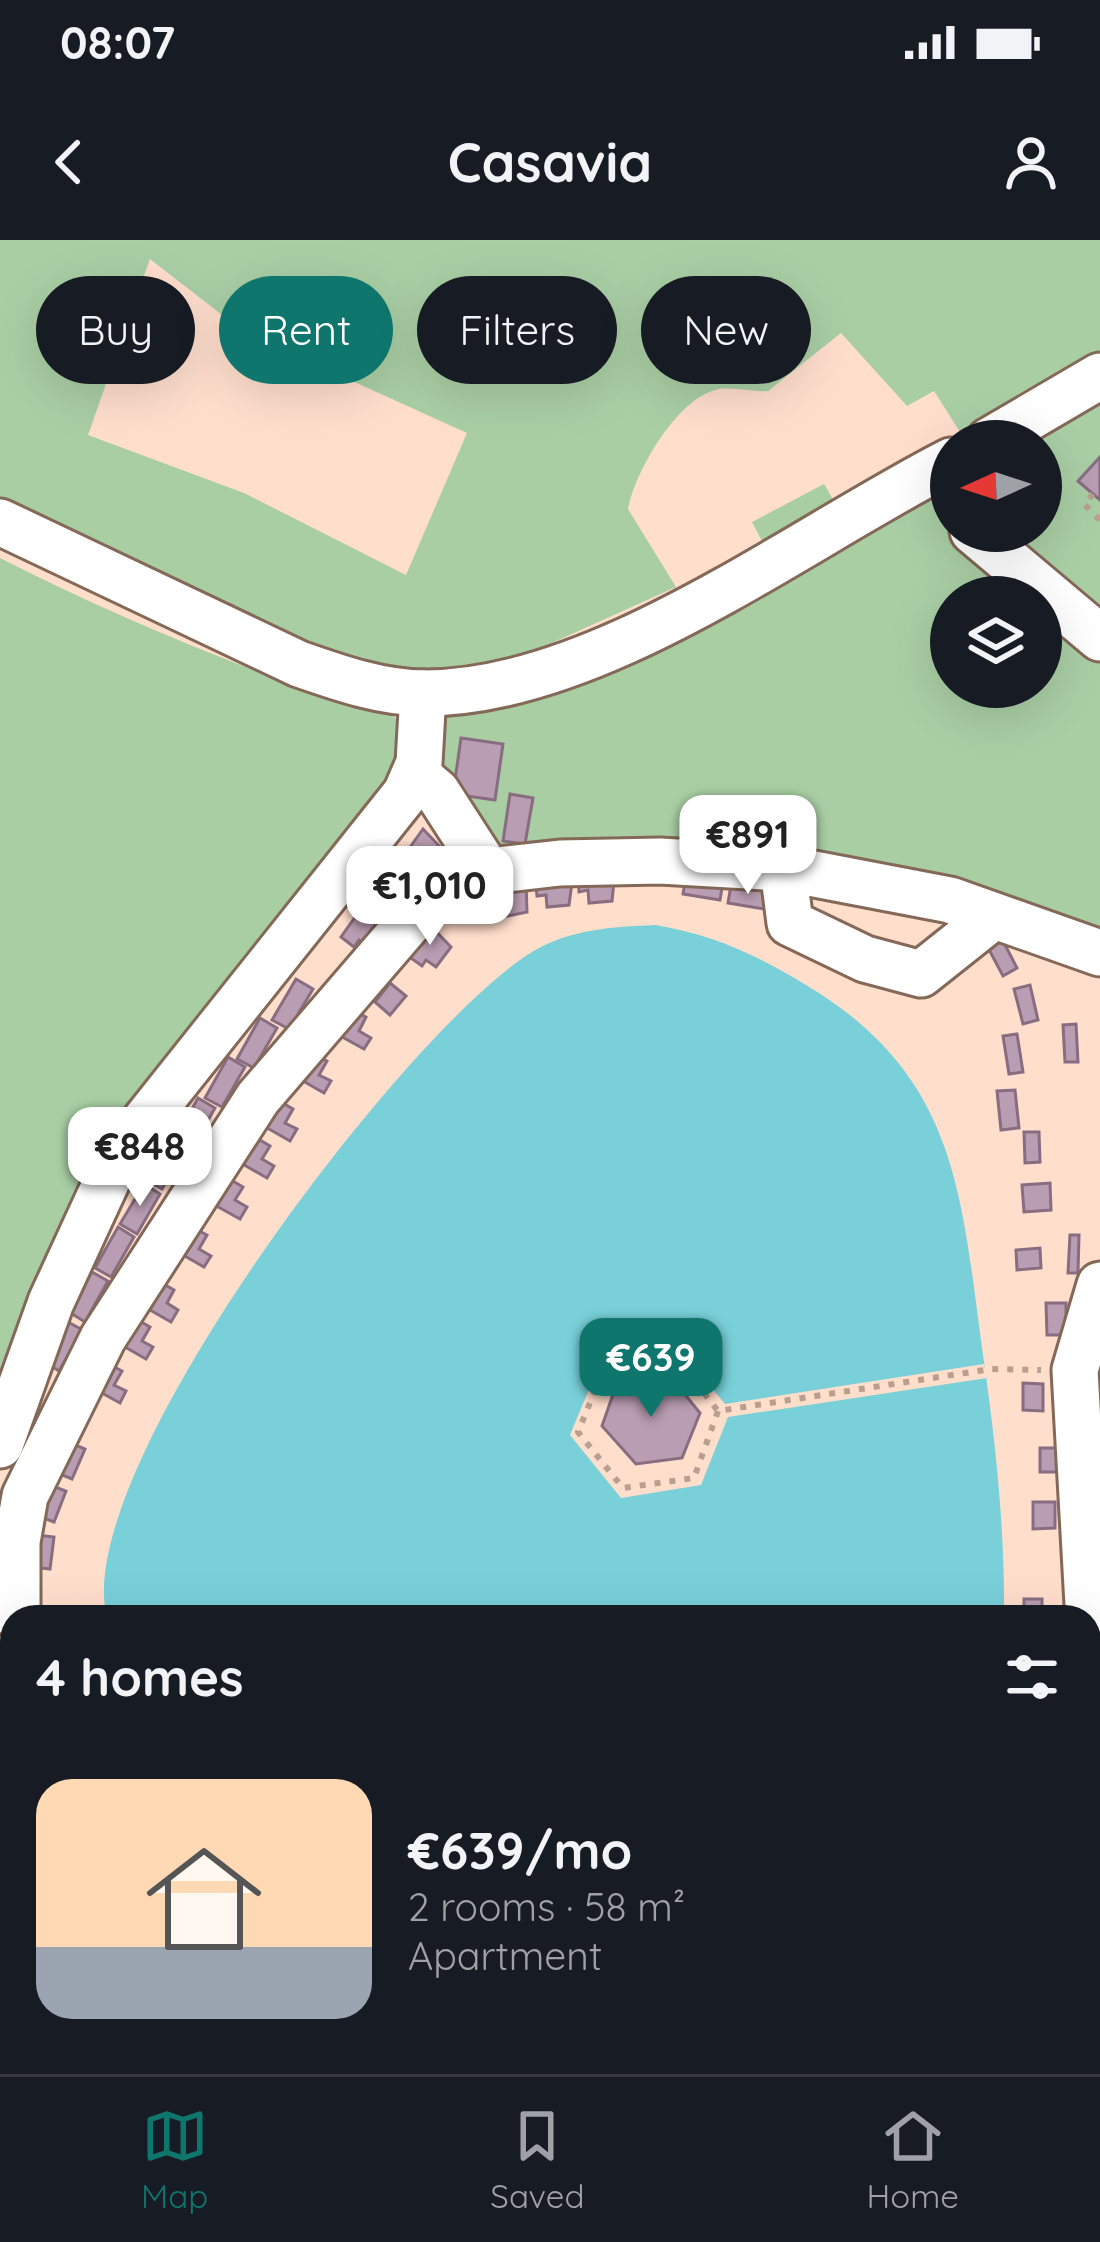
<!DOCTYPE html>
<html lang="en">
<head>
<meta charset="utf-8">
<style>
  body { margin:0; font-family:Quicksand,sans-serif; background:#242831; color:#f1f3f6; height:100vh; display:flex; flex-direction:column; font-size:45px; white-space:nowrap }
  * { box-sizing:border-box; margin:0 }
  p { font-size:39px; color:#9ea1a6 }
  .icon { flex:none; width:66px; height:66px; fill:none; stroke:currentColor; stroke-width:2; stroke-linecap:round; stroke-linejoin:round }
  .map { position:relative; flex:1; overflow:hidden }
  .panel { position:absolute; left:0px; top:1365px; width:1101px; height:471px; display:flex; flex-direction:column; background:#171b24; border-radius:36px 36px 0 0; box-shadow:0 12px 48px #0002 }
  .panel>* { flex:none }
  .hud { position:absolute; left:36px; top:36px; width:1029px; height:108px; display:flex; gap:24px }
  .needle { width:78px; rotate:267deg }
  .tools { position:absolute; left:930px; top:180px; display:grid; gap:24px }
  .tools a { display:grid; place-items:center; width:132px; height:132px; border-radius:50%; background:#171b24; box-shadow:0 12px 48px #0002; font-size:60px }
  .price { position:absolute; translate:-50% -102px; padding:0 27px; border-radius:24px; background:#fff; color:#222; font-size:39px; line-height:78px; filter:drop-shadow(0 3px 6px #0008) }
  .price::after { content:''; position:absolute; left:50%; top:72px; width:36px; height:27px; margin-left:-18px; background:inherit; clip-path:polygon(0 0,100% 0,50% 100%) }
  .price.current { background:#0f766e; color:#fff }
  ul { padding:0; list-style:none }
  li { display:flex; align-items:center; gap:36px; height:300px; padding:0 36px }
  li span { display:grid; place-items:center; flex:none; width:336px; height:240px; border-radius:36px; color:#555 }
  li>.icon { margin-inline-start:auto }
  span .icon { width:144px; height:144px; fill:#fffc; stroke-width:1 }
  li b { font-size:51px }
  h2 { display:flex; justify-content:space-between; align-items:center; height:144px; padding:0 36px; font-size:51px }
  .tag { padding:0 42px; border-radius:54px; background:#171b24; box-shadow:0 12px 48px #0002; font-size:42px; line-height:108px }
  .tag.current { background:#0f766e; color:#fff }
  .status { display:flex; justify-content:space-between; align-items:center; height:84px; padding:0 60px; background:#171b24; direction:ltr }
  .status svg { height:33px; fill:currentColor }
  header { display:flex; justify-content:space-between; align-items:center; height:156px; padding:0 36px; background:#171b24; font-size:54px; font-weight:700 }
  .tabs { display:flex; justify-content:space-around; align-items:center; height:168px; border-top:3px solid #363941; background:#171b24; font-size:33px; color:#9ea1a6 }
  .tabs a { display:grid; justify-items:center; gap:6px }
  .tabs .current { color:#0f766e }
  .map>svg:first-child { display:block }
  .green { fill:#a9cea4; fill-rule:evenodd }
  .water { fill:#79d0d9 }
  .pier { fill:#ffdecc }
  .building { fill:#b99db2; stroke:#886d81; stroke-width:3 }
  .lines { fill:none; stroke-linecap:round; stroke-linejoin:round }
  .minor-casing { stroke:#846858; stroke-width:51 }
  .path { stroke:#b99f90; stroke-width:6; stroke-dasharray:6 9; stroke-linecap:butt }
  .minor { stroke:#fff; stroke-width:45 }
</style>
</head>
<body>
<div class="status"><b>08:07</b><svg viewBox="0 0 49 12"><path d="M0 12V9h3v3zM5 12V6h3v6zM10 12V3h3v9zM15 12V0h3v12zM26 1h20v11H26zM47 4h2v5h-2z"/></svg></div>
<header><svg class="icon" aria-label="back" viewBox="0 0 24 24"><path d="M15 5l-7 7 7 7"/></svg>Casavia<svg class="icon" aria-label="person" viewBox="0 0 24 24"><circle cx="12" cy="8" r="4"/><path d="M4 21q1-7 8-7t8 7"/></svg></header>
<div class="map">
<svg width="1100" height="1834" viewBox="0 0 1100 1834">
  <rect width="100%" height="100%" fill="#ffdecc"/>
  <!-- green -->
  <g class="green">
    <path d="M0,0H1100V113L962,195L934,151L907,166L841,93L768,151C752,152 734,147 719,149C677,157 635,232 628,269L676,347L523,416L438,429L367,425L240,376L0,262ZM150,19L244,92L467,193L406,335L244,253L88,195Z"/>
    <path d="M1100,159V729L961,672L793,638L499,637L437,552L444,460L951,245V291H1041V201H1034ZM951,357H1041V447H951Z"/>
    <polygon points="824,244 835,263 762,301 752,282"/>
    <path d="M0,318C92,365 184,404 280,440C322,456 364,456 402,482L394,546L208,785L0,1153Z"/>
  </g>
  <!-- water -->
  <path class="water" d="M655,685C712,694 757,715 806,745C962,838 961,961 984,1122C996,1206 1005,1292 1004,1377H107C68,1233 408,787 532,712C570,689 612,687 655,685Z"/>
  <!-- pier -->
  <polygon class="pier" points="679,1108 725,1164 984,1124 987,1138 728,1177 701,1245 621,1258 570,1195 602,1118"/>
  <!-- building -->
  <g class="building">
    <polygon points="1100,217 1100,260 1078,241"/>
    <polygon points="461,498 503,504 495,560 453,554"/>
    <polygon points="510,554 533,558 525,604 503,601"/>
    <polygon points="423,589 444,611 429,631 419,624 414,630 401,620"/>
    <polygon points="392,625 412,647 398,667 388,660 383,666 370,657"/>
    <polygon points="615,631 612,661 589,663 588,650 579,652 578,635"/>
    <polygon points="573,635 569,665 547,667 546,655 537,656 535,639"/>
    <polygon points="686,636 723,642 720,660 683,654"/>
    <polygon points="526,641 527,672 503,677 501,664 490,667 487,650"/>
    <polygon points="731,645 768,651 764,669 728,663"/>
    <polygon points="363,666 384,687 369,707 359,700 354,707 341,697"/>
    <polygon points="430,685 451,707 436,727 426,720 422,726 408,716"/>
    <polygon points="1001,697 1017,728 1003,736 986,704"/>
    <polygon points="296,739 313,749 289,789 272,780"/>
    <polygon points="390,743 406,756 390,775 375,762"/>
    <polygon points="1030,745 1038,780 1023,784 1014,749"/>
    <polygon points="350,768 366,777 359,791 371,798 364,809 335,793"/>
    <polygon points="260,778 277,788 254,828 237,819"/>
    <polygon points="1076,784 1078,822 1065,822 1063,785"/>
    <polygon points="1017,794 1023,832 1009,834 1003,796"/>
    <polygon points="310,812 327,821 319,835 331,841 324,853 296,837"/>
    <polygon points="228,817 245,827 222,867 205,858"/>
    <polygon points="1015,850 1019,888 1001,890 997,851"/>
    <polygon points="198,858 215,868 192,908 175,899"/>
    <polygon points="276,859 293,869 285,883 297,889 290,901 262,885"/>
    <polygon points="1024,892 1039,892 1040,922 1025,923"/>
    <polygon points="253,896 270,906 262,919 274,926 267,938 239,922"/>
    <polygon points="168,898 185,908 162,949 145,939"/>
    <polygon points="226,937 243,947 235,960 247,967 240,979 211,963"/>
    <polygon points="1050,943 1051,970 1024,972 1022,945"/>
    <polygon points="144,944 160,954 137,994 120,984"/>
    <polygon points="190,986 207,995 199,1009 211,1016 204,1027 176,1011"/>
    <polygon points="118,987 134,997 111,1037 95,1028"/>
    <polygon points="1070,995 1079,995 1078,1033 1068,1033"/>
    <polygon points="1040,1008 1041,1028 1017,1030 1016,1010"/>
    <polygon points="92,1032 108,1041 85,1082 69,1072"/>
    <polygon points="157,1040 174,1050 167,1063 178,1070 171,1082 143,1066"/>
    <polygon points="1046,1063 1066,1063 1066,1095 1047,1095"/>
    <polygon points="133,1077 150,1087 142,1101 153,1107 146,1119 118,1103"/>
    <polygon points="66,1081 83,1090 59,1131 43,1121"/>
    <polygon points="105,1122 122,1131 114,1145 126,1151 120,1163 91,1147"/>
    <polygon points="670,1136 700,1173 682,1218 636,1224 602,1186 617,1143"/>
    <polygon points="1023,1143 1043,1144 1043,1171 1023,1170"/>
    <polygon points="68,1202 85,1209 72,1239 55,1232"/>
    <rect x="1040" y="1208" width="22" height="24"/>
    <polygon points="50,1245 66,1251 54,1282 38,1276"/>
    <polygon points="1033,1262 1055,1262 1055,1288 1033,1289"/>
    <polygon points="37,1295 54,1297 50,1329 33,1327"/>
    <rect x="1024" y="1359" width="18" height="18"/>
    <polygon points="47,1824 74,1824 79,1834 29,1834"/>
  </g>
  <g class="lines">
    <defs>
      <g id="minor">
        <polyline points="989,201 1100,136"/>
        <path d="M0,282L299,424C339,438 382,453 425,453C599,453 798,299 951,221"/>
        <polyline points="973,291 1100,398"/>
        <polyline points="417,535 437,552 488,631"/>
        <polyline points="783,628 790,683 865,719 921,734 994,676"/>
        <polyline points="1100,1045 1075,1130 1088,1365 1100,1449"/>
        <polyline points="0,1205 51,1062 110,934 144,882 406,553 419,523 423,453"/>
        <polyline points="17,1377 17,1302 25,1256 103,1098 258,858 426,663 488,631 560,623 660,621 783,628 950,660 1100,713"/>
        <polyline points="1089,1506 1100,1496"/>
        <polyline points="1089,1546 1100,1554"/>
        <polyline points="138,1834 139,1824"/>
        <polyline points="278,1834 285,1824"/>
      </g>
    </defs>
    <!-- minor casing -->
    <use href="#minor" class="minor-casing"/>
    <!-- path -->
    <g class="path">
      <polyline points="1093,254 1084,264 1100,280"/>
      <polyline points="718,1171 694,1238 623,1248 578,1192 606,1124 675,1116 718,1171 991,1129 1041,1130"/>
    </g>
    <!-- minor -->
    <use href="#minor" class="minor"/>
  </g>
</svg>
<div class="tools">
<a><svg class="needle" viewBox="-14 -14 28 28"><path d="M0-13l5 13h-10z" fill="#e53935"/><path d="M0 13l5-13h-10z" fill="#9ea1a6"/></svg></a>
<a><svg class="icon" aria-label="layers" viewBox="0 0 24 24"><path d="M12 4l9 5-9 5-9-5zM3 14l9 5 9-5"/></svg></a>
</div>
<b class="price" style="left:748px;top:657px">€891</b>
<b class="price" style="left:430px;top:708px">€1,010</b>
<b class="price" style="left:140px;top:969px">€848</b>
<b class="price current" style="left:651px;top:1180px">€639</b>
<div class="hud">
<a class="tag">Buy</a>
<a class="tag current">Rent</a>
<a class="tag">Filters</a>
<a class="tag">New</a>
</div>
<section class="panel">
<h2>4 homes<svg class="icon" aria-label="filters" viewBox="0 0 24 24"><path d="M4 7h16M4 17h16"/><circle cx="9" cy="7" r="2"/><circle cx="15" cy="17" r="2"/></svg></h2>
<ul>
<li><span style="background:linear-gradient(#ffd9b3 70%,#9aa5b1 0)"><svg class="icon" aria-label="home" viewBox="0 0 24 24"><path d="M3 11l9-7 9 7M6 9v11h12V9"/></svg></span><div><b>€639/mo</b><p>2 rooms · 58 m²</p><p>Apartment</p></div></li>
</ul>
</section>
</div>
<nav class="tabs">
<a class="current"><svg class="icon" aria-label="map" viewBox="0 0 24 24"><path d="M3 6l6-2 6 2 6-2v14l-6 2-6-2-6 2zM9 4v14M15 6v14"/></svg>Map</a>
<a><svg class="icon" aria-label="saved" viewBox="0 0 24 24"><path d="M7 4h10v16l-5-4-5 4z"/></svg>Saved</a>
<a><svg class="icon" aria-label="home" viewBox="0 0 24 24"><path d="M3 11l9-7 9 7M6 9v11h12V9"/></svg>Home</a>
</nav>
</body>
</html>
